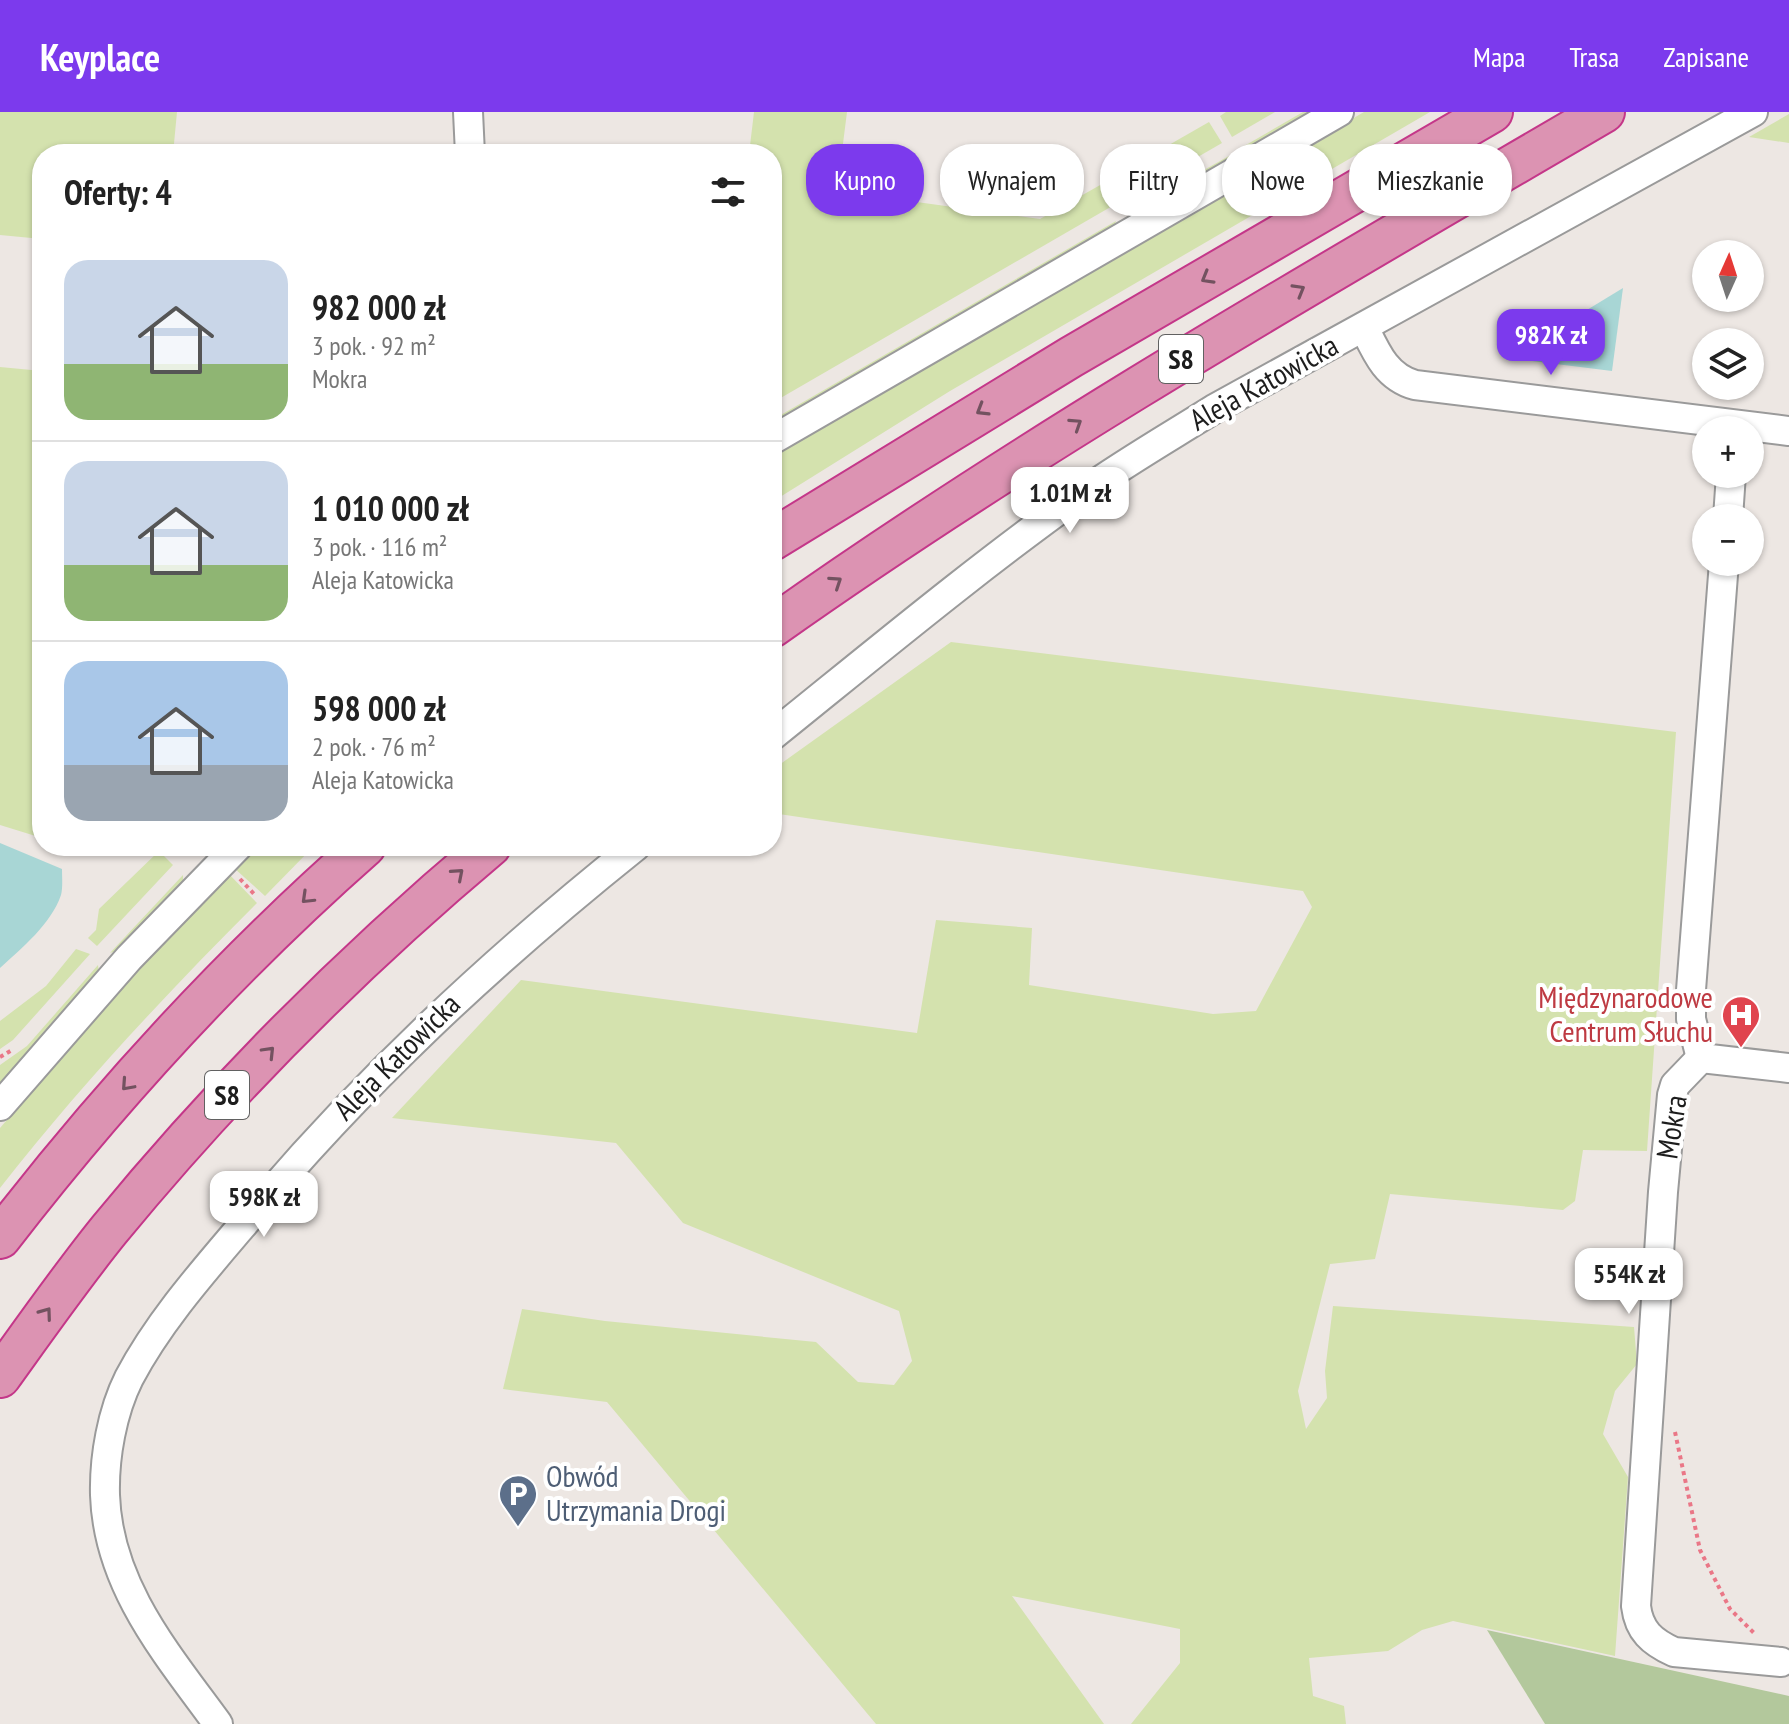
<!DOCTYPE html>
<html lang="pl">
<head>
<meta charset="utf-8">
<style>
  body { margin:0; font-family:"PT Sans Narrow",sans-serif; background:#f6f6f6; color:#222; height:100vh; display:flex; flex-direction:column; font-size:30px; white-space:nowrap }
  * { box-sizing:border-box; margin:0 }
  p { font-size:26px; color:#767676 }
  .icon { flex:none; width:44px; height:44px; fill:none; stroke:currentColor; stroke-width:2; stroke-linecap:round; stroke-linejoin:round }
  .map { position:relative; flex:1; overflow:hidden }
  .details { position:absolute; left:32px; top:32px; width:750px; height:712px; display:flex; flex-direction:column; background:#fff; border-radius:32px; box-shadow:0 2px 6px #0004 }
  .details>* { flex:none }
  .guide { position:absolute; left:806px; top:32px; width:760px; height:72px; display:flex; gap:16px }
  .needle { width:52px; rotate:3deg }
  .tools { position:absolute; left:1692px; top:128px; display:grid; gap:16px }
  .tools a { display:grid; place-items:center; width:72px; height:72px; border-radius:50%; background:#fff; box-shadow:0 2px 6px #0004; font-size:40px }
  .price { position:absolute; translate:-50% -68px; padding:0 18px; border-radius:16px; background:#fff; color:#222; font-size:26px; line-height:52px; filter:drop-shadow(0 2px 4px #0008) }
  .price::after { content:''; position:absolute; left:50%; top:48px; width:24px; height:18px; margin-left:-12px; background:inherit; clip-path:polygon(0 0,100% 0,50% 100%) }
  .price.on { background:#7c3aed; color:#fff }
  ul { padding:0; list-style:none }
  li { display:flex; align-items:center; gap:24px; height:200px; padding:0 32px }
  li+li { border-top:2px solid #e0e0e0 }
  li span { display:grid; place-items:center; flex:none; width:224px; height:160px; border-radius:24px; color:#555 }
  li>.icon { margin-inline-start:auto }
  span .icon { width:96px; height:96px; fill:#fffc; stroke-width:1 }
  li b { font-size:34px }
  h2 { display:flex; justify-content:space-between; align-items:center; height:96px; padding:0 32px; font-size:34px }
  .pill { padding:0 28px; border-radius:32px; background:#fff; box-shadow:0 2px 6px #0004; font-size:28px; line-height:72px }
  .pill.on { background:#7c3aed; color:#fff }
  header { display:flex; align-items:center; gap:48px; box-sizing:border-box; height:112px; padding:0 40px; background:#7c3aed; color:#fff }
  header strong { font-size:38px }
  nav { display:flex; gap:44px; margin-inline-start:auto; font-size:28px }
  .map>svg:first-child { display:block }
  .grass { fill:#d4e2ae }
  .forest { fill:#b3c89c }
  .water { fill:#a8d6d5 }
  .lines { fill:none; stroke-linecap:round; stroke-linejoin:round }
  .minor-casing { stroke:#9a9a9a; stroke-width:32 }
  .highway-casing { stroke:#c43789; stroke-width:44 }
  .path { stroke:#ea7787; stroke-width:4; stroke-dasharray:4 4; stroke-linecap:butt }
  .minor { stroke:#fff; stroke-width:28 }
  .highway { stroke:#dc93b2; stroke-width:40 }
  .oneway { stroke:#735260 }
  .labels { text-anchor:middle; stroke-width:8; stroke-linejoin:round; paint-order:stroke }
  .shield { fill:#fff; stroke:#616161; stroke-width:2 }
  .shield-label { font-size:28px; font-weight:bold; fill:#1d1d1d }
  .street-label { font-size:30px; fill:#1d1d1d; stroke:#fff }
  .health-label { font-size:30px; fill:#be3a42; stroke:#fff; text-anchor:end }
  .service-label { font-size:30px; fill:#4e5e75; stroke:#fff; text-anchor:start }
</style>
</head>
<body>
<header>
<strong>Keyplace</strong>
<nav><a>Mapa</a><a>Trasa</a><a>Zapisane</a></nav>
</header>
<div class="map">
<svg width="1789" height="1612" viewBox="0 0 1789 1612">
  <rect width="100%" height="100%" fill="#ede7e3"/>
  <!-- grass -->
  <g class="grass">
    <polygon points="0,0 177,0 173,42 42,42 42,127 0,123"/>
    <polygon points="754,0 847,0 837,79 1040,107 1102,72 1114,93 772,291 772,42 749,42"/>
    <polygon points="1226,0 1275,0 1232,25 1220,4"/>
    <polygon points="1303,0 1318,0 1244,40 1239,37"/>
    <polygon points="1364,0 1430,0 950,279 772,390 772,344"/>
    <polygon points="1789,2 1789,31 1749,25"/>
    <polygon points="1209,10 1222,31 1132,83 1120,61"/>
    <polygon points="1229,44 1227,51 1155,94 1145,91"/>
    <polygon points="1116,109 1114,115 778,310 772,308"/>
    <polygon points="0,255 42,259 42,726 0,713"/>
    <polygon points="951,530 1676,620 1647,1039 1583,1038 1575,1089 1563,1098 1390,1082 1375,1147 1330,1152 1298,1279 1306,1317 1327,1286 1325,1259 1333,1194 1634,1215 1637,1252 1615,1279 1603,1322 1628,1365 1615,1544 1453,1509 1422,1518 1388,1539 1309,1546 1313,1584 1344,1594 1346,1612 1131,1612 1180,1551 1180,1517 1012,1484 1104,1612 876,1612 607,1290 503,1277 522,1197 605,1209 816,1230 858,1270 894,1273 912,1249 899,1199 683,1111 616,1031 392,1006 521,868 917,921 936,808 1032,816 1029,873 1213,902 1256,899 1312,795 1303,779 772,701 772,658"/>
    <polygon points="258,734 314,734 265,784 234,756"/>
    <polygon points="159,739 173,753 97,834 88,826 96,818 99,797"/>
    <path d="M227,760L257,791C166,882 79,975 0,1076V1016L126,869Z"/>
    <polygon points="183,763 183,771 122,837 110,841"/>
    <polygon points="76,837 90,842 13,928 0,937 0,909 46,874"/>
    <polygon points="98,853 99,861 0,975 0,953 27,934"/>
  </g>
  <!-- forest -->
  <polygon class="forest" points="1487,1518 1789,1584 1789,1612 1545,1612"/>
  <!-- water -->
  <g class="water">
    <polygon points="1623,176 1612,259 1508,246"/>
    <path d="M0,731L62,757C62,765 63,776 61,783C51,812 22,836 0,856Z"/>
  </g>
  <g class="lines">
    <defs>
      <g id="minor">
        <polyline points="468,0 470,42"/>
        <path d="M1364,215C1376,240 1386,265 1415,273L1789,319"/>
        <polyline points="772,328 1339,0"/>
        <polyline points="1728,406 1731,362"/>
        <path d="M772,624C875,541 977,456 1085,379C1126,350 1171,324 1214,297L1753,0"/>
        <path d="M1701,946L1675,973L1672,983L1663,1080L1636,1494C1639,1519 1652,1530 1674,1540L1781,1550"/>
        <polyline points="1701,946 1691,907 1691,878 1724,450"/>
        <polyline points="1701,946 1789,956"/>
        <polyline points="0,994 129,846 238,734"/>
        <path d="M218,1612C167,1542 108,1474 105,1383C104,1345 112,1300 129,1266C158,1211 201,1162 241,1115C360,972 491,850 636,734"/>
      </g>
      <g id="highway">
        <polyline points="772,428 1071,245 1492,0"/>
        <path d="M772,515C1039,326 1322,165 1604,0"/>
        <path d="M0,1126C109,985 231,852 365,734"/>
        <path d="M0,1265C36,1215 71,1165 109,1118C224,978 352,850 490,734"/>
      </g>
    </defs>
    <!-- minor casing -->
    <use href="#minor" class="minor-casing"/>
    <!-- highway casing -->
    <use href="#highway" class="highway-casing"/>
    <!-- path -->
    <g class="path">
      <polyline points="240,767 255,783"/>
      <polyline points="0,945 12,938"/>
      <polyline points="1675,1320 1700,1438 1730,1497 1755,1522"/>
    </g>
    <!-- minor -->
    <use href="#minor" class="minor"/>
    <!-- highway -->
    <use href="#highway" class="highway"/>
  </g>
  <!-- one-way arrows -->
  <defs><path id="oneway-chevron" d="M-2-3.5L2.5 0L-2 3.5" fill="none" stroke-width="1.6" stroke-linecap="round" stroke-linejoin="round" transform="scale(2)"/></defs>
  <g class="oneway">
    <use href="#oneway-chevron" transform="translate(1207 166) rotate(150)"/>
    <use href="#oneway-chevron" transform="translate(1299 178) rotate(-30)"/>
    <use href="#oneway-chevron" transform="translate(982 298) rotate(149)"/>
    <use href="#oneway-chevron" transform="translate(1076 312) rotate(-33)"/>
    <use href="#oneway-chevron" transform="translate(836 470) rotate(-34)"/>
    <use href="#oneway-chevron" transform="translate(458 762) rotate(-41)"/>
    <use href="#oneway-chevron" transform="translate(307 786) rotate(136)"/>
    <use href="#oneway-chevron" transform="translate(269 940) rotate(-46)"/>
    <use href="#oneway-chevron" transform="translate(127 973) rotate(132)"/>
    <use href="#oneway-chevron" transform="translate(46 1201) rotate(-54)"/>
  </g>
  <!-- icons -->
  <defs>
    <symbol id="hospital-pin" viewBox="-11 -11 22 30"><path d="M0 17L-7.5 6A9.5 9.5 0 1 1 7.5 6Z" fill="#e0444e" stroke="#fff"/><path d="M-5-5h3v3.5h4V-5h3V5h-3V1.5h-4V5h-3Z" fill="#fff"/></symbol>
    <symbol id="parking-pin" viewBox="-11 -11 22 30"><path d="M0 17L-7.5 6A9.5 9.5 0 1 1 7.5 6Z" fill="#5c6f8a" stroke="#fff"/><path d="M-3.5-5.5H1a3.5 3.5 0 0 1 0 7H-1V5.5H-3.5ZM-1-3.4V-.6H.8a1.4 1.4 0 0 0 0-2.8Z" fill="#fff"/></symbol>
  </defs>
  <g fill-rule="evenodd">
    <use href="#hospital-pin" x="1719" y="881" width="44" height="60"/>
    <use href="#parking-pin" x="496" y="1360" width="44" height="60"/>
  </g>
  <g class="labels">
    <!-- shield labels -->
    <g class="shield">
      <rect x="1159" y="223" width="44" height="48" rx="6"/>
      <rect x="205" y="959" width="44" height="48" rx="6"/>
    </g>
    <g class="shield-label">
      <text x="1181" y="257">S8</text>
      <text x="227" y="993">S8</text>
    </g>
    <!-- street labels -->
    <g class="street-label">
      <text transform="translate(1264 271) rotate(-29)" y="10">Aleja Katowicka</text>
      <text transform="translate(397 945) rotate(-45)" y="10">Aleja Katowicka</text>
      <text transform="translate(1672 1015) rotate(-81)" y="10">Mokra</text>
    </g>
    <!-- health labels -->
    <g class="health-label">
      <text x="1713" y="896">Międzynarodowe<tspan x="1713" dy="34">Centrum Słuchu</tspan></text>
    </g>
    <!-- service labels -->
    <g class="service-label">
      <text x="546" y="1375">Obwód<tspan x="546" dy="34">Utrzymania Drogi</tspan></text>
    </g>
  </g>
</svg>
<div class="tools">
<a><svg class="needle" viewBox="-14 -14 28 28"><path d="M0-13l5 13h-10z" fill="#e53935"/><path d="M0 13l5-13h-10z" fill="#767676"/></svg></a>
<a><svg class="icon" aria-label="layers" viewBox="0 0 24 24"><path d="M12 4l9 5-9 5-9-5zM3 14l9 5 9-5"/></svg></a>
<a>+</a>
<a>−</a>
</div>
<b class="price on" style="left:1551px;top:265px">982K zł</b>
<b class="price" style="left:1070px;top:423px">1.01M zł</b>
<b class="price" style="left:264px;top:1127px">598K zł</b>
<b class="price" style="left:1629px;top:1204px">554K zł</b>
<div class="guide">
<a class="pill on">Kupno</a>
<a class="pill">Wynajem</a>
<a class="pill">Filtry</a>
<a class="pill">Nowe</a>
<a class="pill">Mieszkanie</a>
</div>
<section class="details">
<h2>Oferty: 4<svg class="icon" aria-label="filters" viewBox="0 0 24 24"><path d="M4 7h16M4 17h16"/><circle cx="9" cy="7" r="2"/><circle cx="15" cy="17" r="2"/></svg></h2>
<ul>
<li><span style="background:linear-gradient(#c9d6e8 65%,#8fb573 0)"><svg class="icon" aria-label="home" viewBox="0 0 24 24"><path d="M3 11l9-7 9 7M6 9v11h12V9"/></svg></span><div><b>982 000 zł</b><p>3 pok. · 92 m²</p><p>Mokra</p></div></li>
<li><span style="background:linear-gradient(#c9d6e8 65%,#8fb573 0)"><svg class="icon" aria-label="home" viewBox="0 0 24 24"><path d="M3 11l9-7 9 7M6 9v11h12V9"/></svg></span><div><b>1 010 000 zł</b><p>3 pok. · 116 m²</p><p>Aleja Katowicka</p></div></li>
<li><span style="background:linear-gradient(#a9c7e8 65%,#9aa5b1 0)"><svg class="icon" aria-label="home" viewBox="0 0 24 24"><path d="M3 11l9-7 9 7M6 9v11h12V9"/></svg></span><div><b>598 000 zł</b><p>2 pok. · 76 m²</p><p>Aleja Katowicka</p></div></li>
</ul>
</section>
</div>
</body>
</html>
